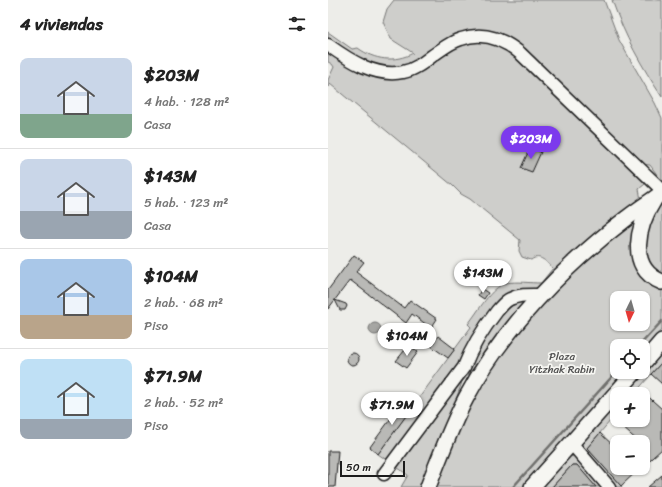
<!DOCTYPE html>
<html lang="es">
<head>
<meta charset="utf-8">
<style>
  body { margin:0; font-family:Sriracha,sans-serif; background:#f2f2f2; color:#222; height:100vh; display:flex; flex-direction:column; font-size:15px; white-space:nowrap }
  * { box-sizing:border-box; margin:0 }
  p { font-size:13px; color:#767676 }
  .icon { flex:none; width:22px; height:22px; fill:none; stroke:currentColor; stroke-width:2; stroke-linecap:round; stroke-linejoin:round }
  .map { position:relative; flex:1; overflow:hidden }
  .drawer { display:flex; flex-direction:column; background:#fff; width:328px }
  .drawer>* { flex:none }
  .needle { width:26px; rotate:185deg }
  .buttons { position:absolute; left:282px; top:291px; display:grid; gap:8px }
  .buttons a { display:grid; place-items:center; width:40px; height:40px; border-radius:8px; background:#fff; box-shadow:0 1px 3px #0004; font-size:20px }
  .scale { position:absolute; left:12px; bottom:10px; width:65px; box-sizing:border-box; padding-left:4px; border:2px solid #1c1c1c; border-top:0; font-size:11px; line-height:14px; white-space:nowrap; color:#1c1c1c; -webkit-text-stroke:3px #f6f6f2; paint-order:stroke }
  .price { position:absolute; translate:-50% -34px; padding:0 9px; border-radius:14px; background:#fff; color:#222; font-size:13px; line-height:26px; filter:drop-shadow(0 1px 2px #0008) }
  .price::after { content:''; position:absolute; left:50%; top:24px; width:12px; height:9px; margin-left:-6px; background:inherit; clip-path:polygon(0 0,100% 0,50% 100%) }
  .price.active { background:#7c3aed; color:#fff }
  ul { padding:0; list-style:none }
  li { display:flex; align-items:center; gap:12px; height:100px; padding:0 20px }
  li+li { border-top:1px solid #e0e0e0 }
  li span { display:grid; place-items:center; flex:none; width:112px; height:80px; border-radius:8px; color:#555 }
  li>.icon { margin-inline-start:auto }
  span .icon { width:48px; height:48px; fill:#fffc; stroke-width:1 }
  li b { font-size:17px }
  h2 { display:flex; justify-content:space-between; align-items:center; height:48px; padding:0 20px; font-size:17px }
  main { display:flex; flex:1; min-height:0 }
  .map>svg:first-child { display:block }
  .green { fill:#cececb; stroke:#757574; fill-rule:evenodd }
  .water { fill:#a6a6a3; stroke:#6f6f6d }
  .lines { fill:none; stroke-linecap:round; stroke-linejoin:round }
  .stream { stroke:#6f6f6d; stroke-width:2.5 }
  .building { fill:#b9b9b6; stroke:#1c1c1c }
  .minor-casing { stroke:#1c1c1c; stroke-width:15 }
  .major-casing { stroke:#1c1c1c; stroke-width:18 }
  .minor { stroke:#f6f6f2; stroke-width:12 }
  .major { stroke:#f6f6f2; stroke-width:15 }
  .labels { text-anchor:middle; stroke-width:3.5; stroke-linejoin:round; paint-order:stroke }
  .park-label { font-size:11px; fill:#515151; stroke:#f6f6f2 }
</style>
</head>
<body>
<main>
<section class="drawer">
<h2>4 viviendas<svg class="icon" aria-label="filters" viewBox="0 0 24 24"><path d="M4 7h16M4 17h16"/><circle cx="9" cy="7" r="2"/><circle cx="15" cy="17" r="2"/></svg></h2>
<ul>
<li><span style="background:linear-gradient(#c9d6e8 70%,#7fa58c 0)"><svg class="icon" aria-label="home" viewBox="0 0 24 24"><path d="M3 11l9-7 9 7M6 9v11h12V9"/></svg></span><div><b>$203M</b><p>4 hab. · 128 m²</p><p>Casa</p></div></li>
<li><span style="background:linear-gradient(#c9d6e8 65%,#9aa5b1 0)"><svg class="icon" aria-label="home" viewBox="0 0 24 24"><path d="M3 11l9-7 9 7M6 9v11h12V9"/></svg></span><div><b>$143M</b><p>5 hab. · 123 m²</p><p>Casa</p></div></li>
<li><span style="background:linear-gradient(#a9c7e8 70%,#b9a48a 0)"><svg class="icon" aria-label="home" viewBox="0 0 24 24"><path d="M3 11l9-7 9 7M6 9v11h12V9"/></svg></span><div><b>$104M</b><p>2 hab. · 68 m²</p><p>Piso</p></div></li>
<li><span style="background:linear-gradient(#bfe0f5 75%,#9aa5b1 0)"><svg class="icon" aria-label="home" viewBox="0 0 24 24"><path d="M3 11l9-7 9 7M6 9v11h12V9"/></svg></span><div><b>$71.9M</b><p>2 hab. · 52 m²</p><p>Piso</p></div></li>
</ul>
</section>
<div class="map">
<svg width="334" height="487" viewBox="0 0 334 487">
  <rect width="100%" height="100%" fill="#edede9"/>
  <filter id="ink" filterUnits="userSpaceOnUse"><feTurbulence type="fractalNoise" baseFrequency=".025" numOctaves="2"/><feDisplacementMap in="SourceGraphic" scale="8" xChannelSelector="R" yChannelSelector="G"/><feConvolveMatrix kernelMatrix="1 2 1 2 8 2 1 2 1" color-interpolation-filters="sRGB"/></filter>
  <g filter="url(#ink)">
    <!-- green -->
    <g class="green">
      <path d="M66,0H276L291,40L327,103L334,118V188L333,189L330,176L322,165L312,164L195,52L156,33L73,70L42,65L0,40V32L24,49L30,48C46,60 67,63 85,53L63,39L55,22L59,9Z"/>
      <path d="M284,0H334V97C313,65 297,37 284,0Z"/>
      <path d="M144,39L180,47L314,176L317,184L311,189L313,200L197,306L134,382L124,411L91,487H73L80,475L50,454L143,327L140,324C150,312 163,287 178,283C189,281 202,283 213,283L225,268C219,263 212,253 203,260L194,257L191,251L192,240L142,199L133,194L124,185L2,84L0,87V80L6,67L4,64L0,62V47L54,75L120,50Z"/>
      <path d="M334,202V275C330,272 324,269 322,265C311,249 323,216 334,202Z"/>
      <path d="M312,215L306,237L334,288V329L315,351V346H289V372H297L217,465L196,487H106L138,410L178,347L240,274ZM289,298H315V324H289Z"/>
      <polygon points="334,350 334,362 306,394 296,394"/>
      <polygon points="289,402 289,413 259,448 294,487 287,487 253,447 254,442"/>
      <polygon points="245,456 248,457 275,487 268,487 249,465 244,465 224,487 213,487 241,457"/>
    </g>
    <!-- water -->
    <circle class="water" cx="47" cy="329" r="6"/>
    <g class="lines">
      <!-- stream -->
      <g class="stream">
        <polyline points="311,346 334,321"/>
        <polyline points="185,487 289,371"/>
      </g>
    </g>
    <!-- building -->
    <g class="building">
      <polygon points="202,148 213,152 204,172 193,168"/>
      <polygon points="26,255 36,262 28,272 76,308 82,300 109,319 103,328 84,314 78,323 22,280 0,309 0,290"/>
      <polygon points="154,289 160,293 156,299 150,295"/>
      <polygon points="7,300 18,304 19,306 17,310 12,310"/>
      <polygon points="110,336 127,349 120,358 103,346"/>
      <polygon points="81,345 90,352 78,368 68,361"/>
      <circle cx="25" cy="359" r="6"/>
      <polygon points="334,362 334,384 323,374"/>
      <polygon points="315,392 334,409 334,449 315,466 315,442 311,442 286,420 315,420"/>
      <polygon points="77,399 86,405 50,454 42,447"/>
      <polygon points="272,433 289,449 289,468 312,468 293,486 259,448"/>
      <polygon points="0,451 10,451 7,487 0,487"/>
      <polygon points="244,465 249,465 268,487 224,487"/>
      <polygon points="334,475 334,487 320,487"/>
    </g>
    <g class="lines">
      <defs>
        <g id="minor">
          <path d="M0,45C21,60 48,78 75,72C86,70 95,63 104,56C113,50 122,42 133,39C155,31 175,39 192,53L334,190"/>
          <polyline points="244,444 281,487"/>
          <path d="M56,474L136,367C144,346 155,329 169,311C173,307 177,301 182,299C192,294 203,295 213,295"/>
        </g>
        <g id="major">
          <path d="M326,200C310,225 298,268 334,282"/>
          <polyline points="315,363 334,341"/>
          <path d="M100,487C112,457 123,426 138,398C175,328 237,265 299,218C310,209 323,201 334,193"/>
          <polyline points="204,487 307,372"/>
        </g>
      </defs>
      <!-- minor casing -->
      <use href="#minor" class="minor-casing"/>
      <!-- major casing -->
      <use href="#major" class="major-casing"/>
      <!-- minor -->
      <use href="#minor" class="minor"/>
      <!-- major -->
      <use href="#major" class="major"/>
    </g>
  </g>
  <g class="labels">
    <!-- park labels -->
    <g class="park-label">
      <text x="234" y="360">Plaza<tspan x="234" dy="13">Yitzhak Rabin</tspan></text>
    </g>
  </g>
</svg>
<div class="buttons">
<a><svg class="needle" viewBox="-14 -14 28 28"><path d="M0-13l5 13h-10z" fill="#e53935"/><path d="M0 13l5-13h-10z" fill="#767676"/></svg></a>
<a><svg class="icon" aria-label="locate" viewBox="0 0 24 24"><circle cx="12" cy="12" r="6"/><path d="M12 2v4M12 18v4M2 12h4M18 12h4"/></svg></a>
<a>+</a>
<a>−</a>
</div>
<div class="scale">50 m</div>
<b class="price active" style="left:203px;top:160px">$203M</b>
<b class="price" style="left:155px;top:294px">$143M</b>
<b class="price" style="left:79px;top:357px">$104M</b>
<b class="price" style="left:64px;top:426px">$71.9M</b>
</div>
</main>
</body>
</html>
